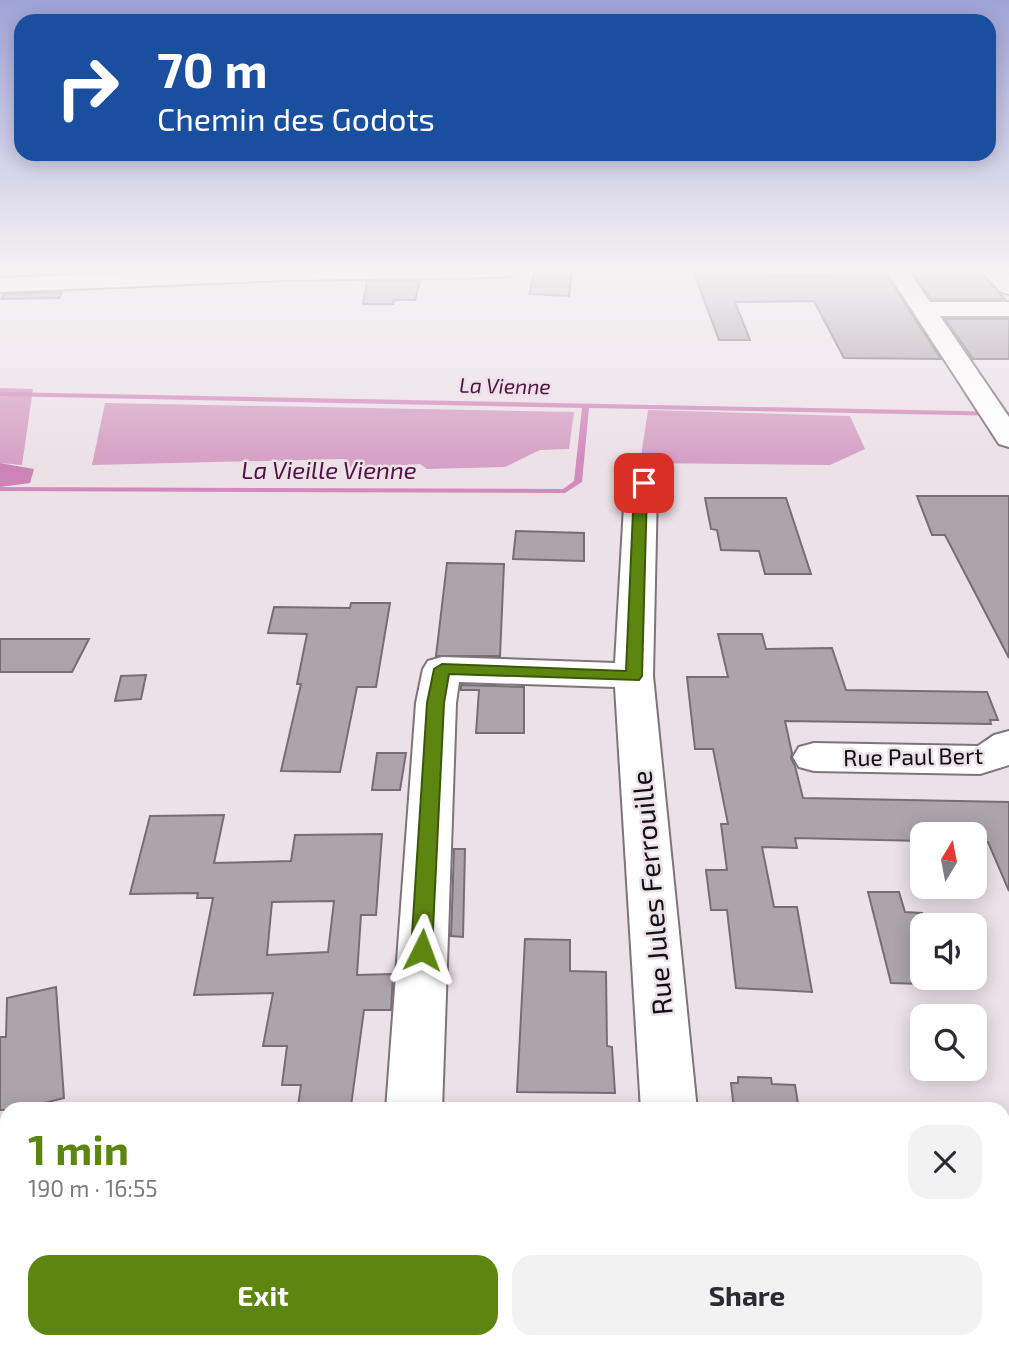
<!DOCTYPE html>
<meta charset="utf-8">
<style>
body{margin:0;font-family:"Exo 2",sans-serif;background:#f2f2f3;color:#2b2b33;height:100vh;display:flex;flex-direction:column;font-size:26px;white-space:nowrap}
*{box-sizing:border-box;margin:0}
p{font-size:23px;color:#7c7c81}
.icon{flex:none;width:38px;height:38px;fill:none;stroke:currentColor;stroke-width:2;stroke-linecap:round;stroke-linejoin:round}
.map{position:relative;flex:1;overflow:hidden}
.side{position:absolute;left:0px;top:1102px;width:1010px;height:247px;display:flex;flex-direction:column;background:#fff;border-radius:21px 21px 0 0;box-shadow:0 4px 18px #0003}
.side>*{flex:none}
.banner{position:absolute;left:14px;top:14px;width:982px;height:147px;border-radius:21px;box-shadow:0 4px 18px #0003;background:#1a4fa0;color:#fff;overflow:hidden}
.needle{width:46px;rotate:10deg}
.fabs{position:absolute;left:910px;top:822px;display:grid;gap:14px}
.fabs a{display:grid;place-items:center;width:77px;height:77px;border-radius:14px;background:#fff;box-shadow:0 4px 18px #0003;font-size:35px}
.pin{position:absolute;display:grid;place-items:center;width:60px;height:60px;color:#fff;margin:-30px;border-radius:14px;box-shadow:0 4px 10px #0006}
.me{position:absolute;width:77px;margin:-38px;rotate:3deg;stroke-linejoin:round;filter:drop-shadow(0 0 5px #0008)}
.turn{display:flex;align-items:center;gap:24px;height:147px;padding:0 28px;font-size:32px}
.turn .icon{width:91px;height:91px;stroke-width:2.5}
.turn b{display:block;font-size:49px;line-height:60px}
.round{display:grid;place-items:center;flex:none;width:74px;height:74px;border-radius:21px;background:#f2f2f3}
.head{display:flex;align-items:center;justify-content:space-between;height:119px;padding:0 28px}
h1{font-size:42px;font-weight:700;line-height:52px;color:#5c860f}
.button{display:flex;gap:14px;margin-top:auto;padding:14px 28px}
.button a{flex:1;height:80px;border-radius:21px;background:#5c860f;color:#fff;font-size:28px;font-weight:700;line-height:80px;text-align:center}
.button a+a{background:#f2f2f3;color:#2b2b33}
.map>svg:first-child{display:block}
.green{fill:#d6a1c5}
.forest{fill:#cc84b6}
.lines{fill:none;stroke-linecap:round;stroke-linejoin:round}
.stream{fill:#d38abd;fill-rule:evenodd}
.building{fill:#ada4aa;stroke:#776e74;stroke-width:2;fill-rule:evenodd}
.minor-casing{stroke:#7e747a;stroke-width:4}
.minor{fill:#fff;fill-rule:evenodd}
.route{fill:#5c860f;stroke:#3c570a;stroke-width:2}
.labels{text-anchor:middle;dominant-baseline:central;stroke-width:5;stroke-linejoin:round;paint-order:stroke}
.far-water-label{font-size:21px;font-style:italic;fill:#511142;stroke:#ebe1e7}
.street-label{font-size:23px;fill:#120f11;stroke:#ebe1e7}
.water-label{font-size:24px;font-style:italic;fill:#511142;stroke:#ebe1e7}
.near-street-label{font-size:28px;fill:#120f11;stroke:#ebe1e7}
</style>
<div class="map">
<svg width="1009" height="1349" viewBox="0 0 1009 1349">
<rect width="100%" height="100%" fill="#ebe1e7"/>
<g class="green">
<path d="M 0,388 L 33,389 L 22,465 L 0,463 Z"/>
<path d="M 105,403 L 574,412 L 569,449 L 540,450 L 505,467 L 427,469 L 420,464 L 352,469 L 343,459 L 92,465 Z"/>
<path d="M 648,410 L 850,416 L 865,449 L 830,465 L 640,463 Z"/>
</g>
<path class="forest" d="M 0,463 L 34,469 L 30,483 L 0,487 Z"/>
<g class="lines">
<path class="stream" d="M 0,392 L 1009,412 L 1009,416 L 589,408 L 582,482 L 565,493 L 0,491 L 0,487 L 563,489 L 574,481 L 582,408 L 0,396 Z"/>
</g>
<g class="building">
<path d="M 535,270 L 572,270 L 569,296 L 529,294 Z"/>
<path d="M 693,270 L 767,270 L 770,276 L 837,276 L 834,270 L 884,271 L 941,359 L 844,358 L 814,301 L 735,302 L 750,340 L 719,340 Z"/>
<path d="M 911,270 L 978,270 L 1005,299 L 931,299 Z"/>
<path d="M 367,281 L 420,281 L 415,300 L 394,300 L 393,304 L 363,304 Z"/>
<path d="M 62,292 L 59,298 L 1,299 L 4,294 Z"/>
<path d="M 945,319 L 1009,319 L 1009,359 L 973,359 Z"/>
<path d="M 917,496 L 1009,496 L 1009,658 L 945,535 L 932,535 Z"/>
<path d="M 705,498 L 786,498 L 811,574 L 765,574 L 759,551 L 721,550 L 717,530 L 711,529 Z"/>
<path d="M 516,531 L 584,533 L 584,561 L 513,559 Z"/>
<path d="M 447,563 L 504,564 L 500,656 L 436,656 Z"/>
<path d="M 351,603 L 390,603 L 376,687 L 357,687 L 340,772 L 281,771 L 301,684 L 297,684 L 307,634 L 268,633 L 274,607 L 350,608 Z"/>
<path d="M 718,634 L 762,634 L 766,649 L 832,648 L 846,690 L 987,692 L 998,720 L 990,720 L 991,724 L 785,721 L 792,753 L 791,758 L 795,766 L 803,798 L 1009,802 L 1009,891 L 988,842 L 975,842 L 975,835 L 922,835 L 922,841 L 795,838 L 797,848 L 762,847 L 774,907 L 797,907 L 812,992 L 736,988 L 727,910 L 711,910 L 706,870 L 727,870 L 721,824 L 728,824 L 713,749 L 695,749 L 687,677 L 728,677 Z"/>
<path d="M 0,639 L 89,639 L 72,672 L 0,672 Z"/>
<path d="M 146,675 L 141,699 L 115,701 L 121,676 Z"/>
<path d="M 461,685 L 524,687 L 524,733 L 476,733 L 479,690 L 461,690 Z"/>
<path d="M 377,753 L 406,753 L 400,790 L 372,790 Z"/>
<path d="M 224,815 L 214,863 L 291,861 L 295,835 L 382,834 L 376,915 L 361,915 L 357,975 L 393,974 L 391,1010 L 364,1010 L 351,1106 L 298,1106 L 301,1085 L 282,1085 L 287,1046 L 263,1046 L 273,993 L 194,995 L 213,898 L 197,898 L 198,893 L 130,894 L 150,816 ZM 334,901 L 328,952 L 267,955 L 272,902 Z"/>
<path d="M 454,849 L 465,849 L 463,937 L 451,936 Z"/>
<path d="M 868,892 L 899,892 L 905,912 L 922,913 L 922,984 L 891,983 Z"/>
<path d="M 525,939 L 570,940 L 570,971 L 606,972 L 607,1046 L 612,1047 L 615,1093 L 517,1092 Z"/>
<path d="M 56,987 L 64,1098 L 17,1110 L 0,1110 L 0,1037 L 6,1037 L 7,998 Z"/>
<path d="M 738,1077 L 771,1078 L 772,1084 L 795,1085 L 799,1110 L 734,1110 L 731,1083 L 738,1083 Z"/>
</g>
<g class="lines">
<g class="minor-casing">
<g id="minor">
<path d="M 194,270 L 515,270 L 511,275 L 503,277 L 284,280 L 0,292 L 0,278 Z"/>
<path d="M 886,270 L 908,270 L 930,302 L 1009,302 L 1009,316 L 940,316 L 1009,417 L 1009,447 L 999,444 Z"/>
<path d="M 981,270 L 1005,270 L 1009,274 L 1009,294 L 1001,292 Z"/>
<path d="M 644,474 L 655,476 L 660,483 L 657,489 L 653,676 L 697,1110 L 641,1110 L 615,687 L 459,682 L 456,703 L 442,1110 L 386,1110 L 416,703 L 423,669 L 428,661 L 442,657 L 615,663 L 625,489 L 633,476 Z"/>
<path d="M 1009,731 L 1009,765 L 980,774 L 814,771 L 799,767 L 793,757 L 799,747 L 814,743 L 978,746 L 994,735 Z"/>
<rect x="373" y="1342" width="64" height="7"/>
<rect x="656" y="1342" width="64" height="7"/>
</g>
</g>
<use href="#minor" class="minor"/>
</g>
<linearGradient id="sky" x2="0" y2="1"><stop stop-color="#9fa3d7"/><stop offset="0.59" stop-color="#f6f2f4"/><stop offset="1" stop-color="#f6f2f4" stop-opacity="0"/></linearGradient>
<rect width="1009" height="459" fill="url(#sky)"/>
<path class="route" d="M 644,479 L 651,483 L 647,489 L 642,676 L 639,680 L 449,674 L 444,703 L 432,950 L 429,956 L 422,958 L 414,956 L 411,950 L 427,703 L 434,669 L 442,664 L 626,671 L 634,489 L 640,480 Z"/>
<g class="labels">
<g class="far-water-label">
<text transform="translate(505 385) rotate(1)">La Vienne</text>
</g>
<g class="street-label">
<text transform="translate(913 756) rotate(-1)">Rue Paul Bert</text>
</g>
<g class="water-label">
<text x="329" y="469">La Vieille Vienne</text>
</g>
<g class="near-street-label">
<text transform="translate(651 893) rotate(-95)">Rue Jules Ferrouille</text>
</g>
</g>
</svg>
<div class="fabs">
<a><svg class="needle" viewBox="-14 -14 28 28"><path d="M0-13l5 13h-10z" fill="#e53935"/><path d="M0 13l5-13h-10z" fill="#7c7c81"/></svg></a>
<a><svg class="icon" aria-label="sound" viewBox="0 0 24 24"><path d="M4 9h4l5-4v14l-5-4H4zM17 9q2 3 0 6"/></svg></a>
<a><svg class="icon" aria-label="search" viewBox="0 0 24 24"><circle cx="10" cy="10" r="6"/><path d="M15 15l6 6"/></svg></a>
</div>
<div class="pin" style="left:644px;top:483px;background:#d93025"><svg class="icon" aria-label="arrive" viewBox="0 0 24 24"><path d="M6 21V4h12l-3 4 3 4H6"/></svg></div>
<svg class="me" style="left:422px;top:950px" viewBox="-20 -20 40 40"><path d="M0-17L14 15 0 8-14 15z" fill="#5c860f" stroke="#fff" stroke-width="4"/></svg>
<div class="banner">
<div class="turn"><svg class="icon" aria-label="right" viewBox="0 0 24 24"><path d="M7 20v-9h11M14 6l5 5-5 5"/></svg><div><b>70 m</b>Chemin des Godots</div></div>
</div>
<section class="side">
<div class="head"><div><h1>1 min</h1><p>190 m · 16:55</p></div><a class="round"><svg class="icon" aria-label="close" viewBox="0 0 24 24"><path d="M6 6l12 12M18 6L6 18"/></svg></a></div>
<div class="button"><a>Exit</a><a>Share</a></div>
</section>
</div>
